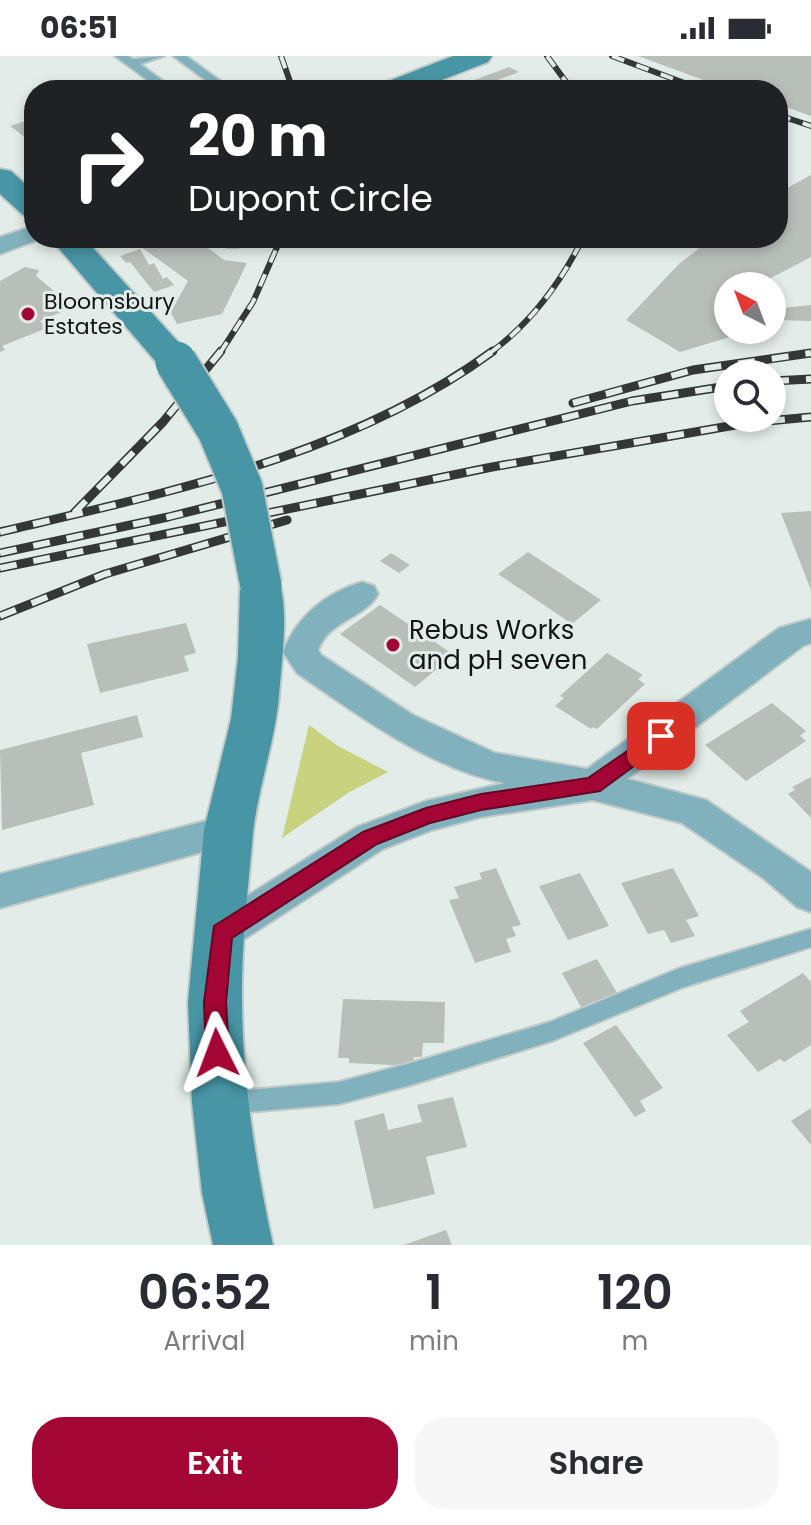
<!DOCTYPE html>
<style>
body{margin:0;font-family:Poppins,sans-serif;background:#f7f7f7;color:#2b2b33;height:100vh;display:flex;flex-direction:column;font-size:30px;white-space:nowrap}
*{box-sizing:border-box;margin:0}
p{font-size:26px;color:#7c7c81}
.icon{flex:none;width:44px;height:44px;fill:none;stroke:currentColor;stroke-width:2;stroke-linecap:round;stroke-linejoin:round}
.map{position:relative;height:1189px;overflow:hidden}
.sheet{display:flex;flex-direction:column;background:#fff;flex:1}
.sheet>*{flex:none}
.guide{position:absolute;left:24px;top:24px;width:764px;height:168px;border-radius:32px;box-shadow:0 4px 12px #0003;background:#202124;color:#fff;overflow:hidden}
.needle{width:52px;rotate:318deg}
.controls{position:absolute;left:714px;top:216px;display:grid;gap:16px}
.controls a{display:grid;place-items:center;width:72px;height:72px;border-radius:50%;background:#fff;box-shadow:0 4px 12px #0003;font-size:40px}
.pin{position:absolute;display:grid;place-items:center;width:68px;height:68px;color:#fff;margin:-34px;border-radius:16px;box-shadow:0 4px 12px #0006}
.me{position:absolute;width:88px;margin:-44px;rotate:357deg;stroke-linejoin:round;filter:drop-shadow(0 0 6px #0008)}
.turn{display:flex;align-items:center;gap:28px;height:168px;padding:0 32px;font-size:36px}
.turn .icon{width:104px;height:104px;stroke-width:2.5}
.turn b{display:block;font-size:56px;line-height:68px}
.eta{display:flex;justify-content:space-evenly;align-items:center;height:136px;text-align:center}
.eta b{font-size:48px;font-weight:600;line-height:56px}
.button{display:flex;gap:16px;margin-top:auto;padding:16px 32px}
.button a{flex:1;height:92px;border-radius:32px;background:#a30534;color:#fff;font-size:32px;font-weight:600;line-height:92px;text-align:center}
.button a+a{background:#f7f7f7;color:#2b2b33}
.status{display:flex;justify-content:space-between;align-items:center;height:56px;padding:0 40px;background:#fff;direction:ltr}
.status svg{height:22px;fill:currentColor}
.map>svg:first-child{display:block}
.green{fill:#c8d27f}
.building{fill:#b8bfb9}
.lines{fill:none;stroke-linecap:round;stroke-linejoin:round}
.lane-casing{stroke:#c1cac7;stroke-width:4}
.street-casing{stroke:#c1cac7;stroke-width:4}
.secondary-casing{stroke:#c1cac7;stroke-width:4}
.lane{fill:#81b1bc;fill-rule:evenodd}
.street{fill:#81b1bc;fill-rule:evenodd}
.secondary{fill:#4795a5;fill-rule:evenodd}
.rail-far1-casing{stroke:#333736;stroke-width:6}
.rail-casing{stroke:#333736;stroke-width:9}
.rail-far1{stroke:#e2ece9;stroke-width:4;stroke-dasharray:13;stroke-linecap:butt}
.rail{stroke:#e2ece9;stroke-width:6;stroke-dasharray:17;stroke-linecap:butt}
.secondary-bridge-casing{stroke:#c1cac7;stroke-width:45;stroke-linecap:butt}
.secondary-bridge{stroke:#4795a5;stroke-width:41}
.route{fill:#a30534;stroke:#6a0322;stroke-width:2}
.poi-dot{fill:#a30534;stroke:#e2ece9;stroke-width:3}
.labels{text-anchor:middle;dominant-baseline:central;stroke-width:6;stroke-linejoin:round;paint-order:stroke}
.far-poi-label{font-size:22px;fill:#131615;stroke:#e2ece9;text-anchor:start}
.poi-label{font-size:26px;fill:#131615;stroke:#e2ece9;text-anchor:start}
</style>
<div class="status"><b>06:51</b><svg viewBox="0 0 49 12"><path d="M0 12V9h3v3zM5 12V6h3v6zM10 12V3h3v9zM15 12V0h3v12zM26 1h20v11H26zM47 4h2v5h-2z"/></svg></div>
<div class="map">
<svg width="811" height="1189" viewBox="0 0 811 1189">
<rect width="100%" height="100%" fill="#e2ece9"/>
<path class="green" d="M 309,669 L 338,690 L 388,716 L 348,737 L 282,782 Z"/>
<g class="building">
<path d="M 638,0 L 811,0 L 811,60 L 778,48 L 778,34 L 731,34 Z"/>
<path d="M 509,11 L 519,16 L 479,31 L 469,26 Z"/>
<path d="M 34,62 L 34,88 L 10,70 Z"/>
<path d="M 811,119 L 811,201 L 771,222 L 765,230 L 728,230 L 728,274 L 750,275 L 680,296 L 626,264 L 679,208 L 712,182 L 778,182 L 778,137 Z"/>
<path d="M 106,182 L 216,182 L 212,189 L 207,191 L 224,204 L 247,207 L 222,258 L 177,268 L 168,252 L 173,252 L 188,225 L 133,185 L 116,192 Z"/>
<path d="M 140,193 L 149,209 L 154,207 L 163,223 L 167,221 L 174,229 L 154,236 L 130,206 L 126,207 L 120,200 Z"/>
<path d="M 25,211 L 39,214 L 36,220 L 73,251 L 40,265 L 47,272 L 2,290 L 5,294 L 0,296 L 0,225 Z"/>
<path d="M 772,242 L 782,245 L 779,250 L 784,252 L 811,249 L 811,265 L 772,264 Z"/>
<path d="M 811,455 L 811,534 L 781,457 Z"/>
<path d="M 528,496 L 601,544 L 572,568 L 498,518 Z"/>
<path d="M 391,497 L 410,509 L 399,517 L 380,505 Z"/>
<path d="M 380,549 L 454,599 L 415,631 L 340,578 Z"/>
<path d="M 186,567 L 196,597 L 184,600 L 189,615 L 100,637 L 87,588 Z"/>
<path d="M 607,597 L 643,619 L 638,623 L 645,628 L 597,673 L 593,671 L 591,673 L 555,650 L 564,642 L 560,640 Z"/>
<path d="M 772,647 L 806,675 L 800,680 L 806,685 L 746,725 L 705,689 Z"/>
<path d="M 137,659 L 143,681 L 81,697 L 94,749 L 2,774 L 0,694 Z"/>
<path d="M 811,721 L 811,762 L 788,738 L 795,734 L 792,731 Z"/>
<path d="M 496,812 L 521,869 L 512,871 L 516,880 L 506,883 L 511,896 L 475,907 L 449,844 L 459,842 L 454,831 L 482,823 L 479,817 Z"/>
<path d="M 673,812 L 699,860 L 686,864 L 695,880 L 671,887 L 664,874 L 648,878 L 621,827 Z"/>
<path d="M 580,817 L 609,870 L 568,884 L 539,830 Z"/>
<path d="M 597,903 L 617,937 L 581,951 L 562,917 Z"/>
<path d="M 803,917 L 811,926 L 811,989 L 784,1006 L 780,1003 L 758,1016 L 727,979 L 749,966 L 740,955 Z"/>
<path d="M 343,943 L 445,946 L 444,987 L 423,987 L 422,1001 L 414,1001 L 414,1010 L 349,1007 L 349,1002 L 338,1002 Z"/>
<path d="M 616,969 L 663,1032 L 640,1045 L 646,1055 L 635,1061 L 583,987 Z"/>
<path d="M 453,1041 L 467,1091 L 426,1101 L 435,1138 L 374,1153 L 354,1065 L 384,1057 L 388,1074 L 422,1066 L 417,1049 Z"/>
<path d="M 811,1052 L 811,1089 L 791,1065 Z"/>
<path d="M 446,1174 L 452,1189 L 404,1189 Z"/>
</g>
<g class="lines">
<g class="lane-casing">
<g id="lane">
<path d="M 115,0 L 128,0 L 133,3 L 164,0 L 140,8 L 175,34 L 161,34 Z"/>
<path d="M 173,0 L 186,0 L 233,34 L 219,34 Z"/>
<path d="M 218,182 L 233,182 L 240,188 L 238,191 L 228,191 Z"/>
<path d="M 811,873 L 811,891 L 684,931 L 552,985 L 411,1029 L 339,1048 L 224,1058 L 216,1055 L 212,1047 L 216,1039 L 224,1036 L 339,1026 L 411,1007 L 550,966 L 680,912 Z"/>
</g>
</g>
<g class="street-casing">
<g id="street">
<path d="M 34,170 L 34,182 L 43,182 L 0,198 L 0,181 Z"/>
<path d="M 362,526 L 374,530 L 378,538 C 364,563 329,564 318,594 L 321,599 L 413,659 L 495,697 L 587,713 L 779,572 L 811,563 L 811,587 L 803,590 L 627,723 L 706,744 L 811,816 L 811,856 L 797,851 L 763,822 L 682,767 L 593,744 L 481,761 L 432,774 L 383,793 L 235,889 L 221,894 L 207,889 L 201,877 L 207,865 L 357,771 L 426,745 L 505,727 C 432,714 358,659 297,617 L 283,596 C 297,560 326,537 362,526 Z"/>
<path d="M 229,759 L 242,763 L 248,774 L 242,785 L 0,852 L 0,818 Z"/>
</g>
</g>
<g class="secondary-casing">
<g id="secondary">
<path d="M 453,0 L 492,0 L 488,6 L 416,34 L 377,34 L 381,28 Z"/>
<path d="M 0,113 L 11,115 L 34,136 L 34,161 L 23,159 L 0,138 Z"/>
<path d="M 50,182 L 84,182 L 189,298 L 194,306 L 189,314 L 176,317 L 163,314 Z"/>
<path d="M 261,515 L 276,520 C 291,545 281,609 279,640 C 275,686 258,731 253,777 C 248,833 241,892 242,948 C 243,1029 256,1110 273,1189 L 213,1189 L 202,1137 L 192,1047 L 188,946 L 204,774 L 231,663 L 238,601 L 240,530 L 246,520 Z"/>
</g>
</g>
<use href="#lane" class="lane"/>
<use href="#street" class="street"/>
<use href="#secondary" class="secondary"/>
<g class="rail-far1-casing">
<g id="rail-far1">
<path d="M 281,0 L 293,34"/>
<path d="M 547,0 L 572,34"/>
<path d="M 612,0 L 703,34"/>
<path d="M 778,59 L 811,70"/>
<path d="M 220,297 L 253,246 L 281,182"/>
<path d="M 490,297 C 531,267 560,228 583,182"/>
</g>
</g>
<g class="rail-casing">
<g id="rail">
<path d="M 772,325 L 811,323"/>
<path d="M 573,347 L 693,314 L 811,297"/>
<path d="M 74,457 L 163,366 L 221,295"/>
<path d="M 0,476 C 168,436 350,400 493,295"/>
<path d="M 0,497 L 168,461 L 632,345 L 728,330"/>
<path d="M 0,512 L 492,411 L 747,367 L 811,361"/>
<path d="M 0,560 L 105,518 L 287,464"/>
</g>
</g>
<use href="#rail-far1" class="rail-far1"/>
<use href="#rail" class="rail"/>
<g class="secondary-bridge-casing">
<path id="secondary-bridge" d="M 176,306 L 218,374 L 242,432 L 261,530"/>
</g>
<use href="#secondary-bridge" class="secondary-bridge"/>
</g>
<path class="route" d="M 661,672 L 668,675 L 671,680 L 668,685 L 600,735 L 481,754 L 430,767 L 377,788 L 232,882 L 226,946 L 229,997 L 225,1004 L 217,1007 L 209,1004 L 206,997 L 204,946 L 214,870 L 363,776 L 426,752 L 481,738 L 588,722 Z"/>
<g class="poi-dot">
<circle cx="28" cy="258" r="8"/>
<circle cx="393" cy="589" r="8"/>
</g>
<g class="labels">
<g class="far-poi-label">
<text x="44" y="245">Bloomsbury<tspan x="44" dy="25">Estates</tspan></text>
</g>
<g class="poi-label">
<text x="409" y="574">Rebus Works<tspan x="409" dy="30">and pH seven</tspan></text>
</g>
</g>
</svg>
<div class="controls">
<a><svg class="needle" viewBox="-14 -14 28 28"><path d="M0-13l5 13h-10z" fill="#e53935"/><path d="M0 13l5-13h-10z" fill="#7c7c81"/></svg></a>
<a><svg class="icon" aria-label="search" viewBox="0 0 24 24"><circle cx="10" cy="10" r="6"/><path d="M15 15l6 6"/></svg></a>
</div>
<div class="pin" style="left:661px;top:680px;background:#d93025"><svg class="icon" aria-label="arrive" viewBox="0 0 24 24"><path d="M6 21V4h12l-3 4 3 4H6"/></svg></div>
<svg class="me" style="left:217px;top:997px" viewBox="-20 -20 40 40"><path d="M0-17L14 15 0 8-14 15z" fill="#a30534" stroke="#fff" stroke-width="4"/></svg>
<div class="guide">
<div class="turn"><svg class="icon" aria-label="right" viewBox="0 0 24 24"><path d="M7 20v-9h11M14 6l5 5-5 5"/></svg><div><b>20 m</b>Dupont Circle</div></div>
</div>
</div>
<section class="sheet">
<div class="eta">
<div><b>06:52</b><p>Arrival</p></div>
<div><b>1</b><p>min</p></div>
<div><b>120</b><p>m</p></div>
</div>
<div class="button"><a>Exit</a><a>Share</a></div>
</section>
